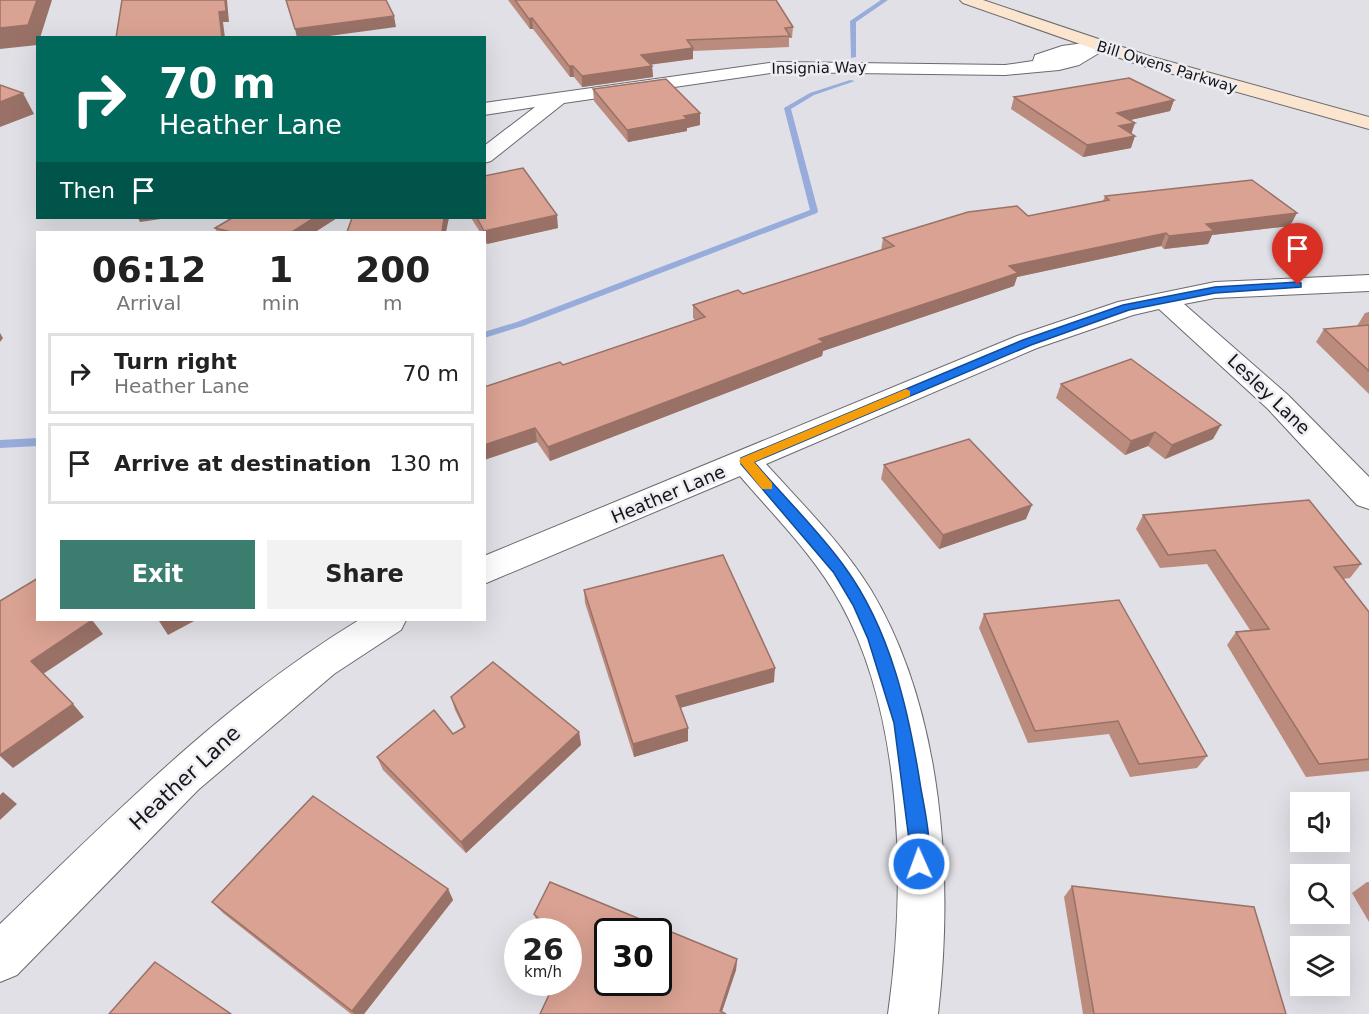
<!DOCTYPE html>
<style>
body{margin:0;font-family:"DejaVu Sans",sans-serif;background:#f2f2f2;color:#222;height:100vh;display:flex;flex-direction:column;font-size:22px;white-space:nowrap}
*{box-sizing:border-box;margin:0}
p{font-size:20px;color:#767676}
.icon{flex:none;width:33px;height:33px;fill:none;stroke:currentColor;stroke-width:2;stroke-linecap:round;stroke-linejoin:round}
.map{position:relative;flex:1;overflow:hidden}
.sheet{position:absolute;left:36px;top:231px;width:450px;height:390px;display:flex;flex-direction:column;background:#fff;border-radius:0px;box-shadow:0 6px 24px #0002}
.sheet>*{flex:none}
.guide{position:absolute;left:36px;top:36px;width:450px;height:183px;border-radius:0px;box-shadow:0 6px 24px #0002;background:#00695c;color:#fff;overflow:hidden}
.buttons{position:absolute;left:1290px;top:792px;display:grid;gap:12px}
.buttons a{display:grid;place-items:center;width:60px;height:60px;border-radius:0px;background:#fff;box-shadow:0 6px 24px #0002;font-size:30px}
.speed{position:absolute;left:504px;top:918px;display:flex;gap:12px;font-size:30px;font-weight:700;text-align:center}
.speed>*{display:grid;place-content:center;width:78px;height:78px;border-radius:50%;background:#fff;box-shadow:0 6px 24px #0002;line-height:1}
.speed small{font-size:15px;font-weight:400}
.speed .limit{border:3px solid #111;border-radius:9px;background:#fff;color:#111}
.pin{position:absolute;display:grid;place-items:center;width:51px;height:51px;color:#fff;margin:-62px -26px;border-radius:50% 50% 50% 0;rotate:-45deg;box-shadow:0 0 6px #0007}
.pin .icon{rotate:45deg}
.me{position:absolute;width:66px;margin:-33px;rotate:358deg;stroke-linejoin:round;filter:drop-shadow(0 0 4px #0008)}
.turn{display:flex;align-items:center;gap:21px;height:126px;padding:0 24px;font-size:27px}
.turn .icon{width:78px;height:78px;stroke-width:2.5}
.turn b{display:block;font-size:42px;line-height:51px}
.then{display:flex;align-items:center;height:57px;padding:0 24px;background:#0003;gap:12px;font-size:22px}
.eta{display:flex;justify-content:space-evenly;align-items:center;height:102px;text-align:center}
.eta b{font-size:36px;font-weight:600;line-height:42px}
.cta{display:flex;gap:12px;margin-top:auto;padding:12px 24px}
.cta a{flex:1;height:69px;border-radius:0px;background:#3b7e6f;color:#fff;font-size:24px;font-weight:600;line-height:69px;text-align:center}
.cta a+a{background:#f2f2f2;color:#222}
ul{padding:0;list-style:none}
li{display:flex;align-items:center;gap:18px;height:81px;margin:0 12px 9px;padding:0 12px;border:3px solid #e0e0e0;border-radius:0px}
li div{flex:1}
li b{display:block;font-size:22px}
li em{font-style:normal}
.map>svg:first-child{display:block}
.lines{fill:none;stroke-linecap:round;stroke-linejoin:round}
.stream{fill:#97acda;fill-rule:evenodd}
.street-casing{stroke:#6a6a6f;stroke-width:2}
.secondary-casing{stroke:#6a6a6f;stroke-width:2}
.street{fill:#fff;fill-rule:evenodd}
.secondary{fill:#fce5ce;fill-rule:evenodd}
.wall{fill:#bb8b7e}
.shaded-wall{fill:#997167}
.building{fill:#daa293;stroke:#997167;stroke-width:1.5;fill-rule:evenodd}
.route{fill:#1a73e8;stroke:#114b97;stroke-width:1.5}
.slow{fill:#f59e0b}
.labels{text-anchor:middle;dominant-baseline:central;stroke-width:5;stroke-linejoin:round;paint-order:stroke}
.far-street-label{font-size:15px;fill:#151517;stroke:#ededf3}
.street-label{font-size:18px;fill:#151517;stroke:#ededf3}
.near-street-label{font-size:21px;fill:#151517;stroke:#ededf3}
</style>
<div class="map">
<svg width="1369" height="1014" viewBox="0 0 1369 1014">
<rect width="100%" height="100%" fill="#e0e0e6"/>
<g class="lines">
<g class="stream">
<path d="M 881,0 L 888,0 L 856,22 L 856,57 L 851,58 L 850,21 Z"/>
<path d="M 850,80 L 855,81 L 814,95 L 791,109 L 818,211 L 817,213 L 523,326 L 484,338 L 484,332 L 517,322 L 810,210 L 784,108 L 810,93 Z"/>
<path d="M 38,438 L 38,446 L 0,448 L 0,440 Z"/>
</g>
<g class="street-casing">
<g id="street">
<path d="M 1098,41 L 1107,46 L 1104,50 L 1079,65 L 1059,70 L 1005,75 L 777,72 L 564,103 L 491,161 L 484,163 L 484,146 L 535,107 L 484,115 L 484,103 L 777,62 L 1005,65 L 1033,61 L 1035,55 L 1062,46 Z"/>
<path d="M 1369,275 L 1369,291 L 1215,298 L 1184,304 L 1288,395 L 1369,477 L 1369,509 L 1357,505 L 1268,409 L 1159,309 L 1133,315 L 1037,348 L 766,464 C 803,505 842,543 871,590 C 943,710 954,877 938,1014 L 888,1014 C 906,889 904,718 841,604 C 815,556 775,517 740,476 L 484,584 L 484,556 L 1017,336 L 1118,302 L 1215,282 Z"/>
<path d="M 359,620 L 406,620 L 401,630 L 334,674 L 198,790 L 17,975 L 0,982 L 0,924 C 113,815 224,702 359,620 Z"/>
</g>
</g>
<g class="secondary-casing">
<path id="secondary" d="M 960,0 L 983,0 L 1149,56 L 1369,117 L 1369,129 L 1137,64 L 963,3 Z"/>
</g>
<use href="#street" class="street"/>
<use href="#secondary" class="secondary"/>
</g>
<g class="wall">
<path d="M 508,0 L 776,0 L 793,27 L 792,38 L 789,38 L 789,47 L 693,51 L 693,59 L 651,64 L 652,66 L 653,77 L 582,87 L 574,77 L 570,77 L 533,29 L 530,29 Z"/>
<path d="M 593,89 L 700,125 L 687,128 L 687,131 L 628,142 L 594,101 Z"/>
<path d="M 1014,97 L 1174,100 L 1170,111 L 1130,120 L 1135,123 L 1131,133 L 1131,148 L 1083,157 L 1011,109 Z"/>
<path d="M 1105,196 L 1290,226 L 1212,235 L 1208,244 L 1164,249 L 1161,246 L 1017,277 L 1014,286 L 823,351 L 822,356 L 550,461 L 537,442 L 484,460 L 563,365 L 695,320 L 693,318 L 693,305 L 743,294 L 881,251 L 883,238 L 1028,216 L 1103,201 Z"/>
<path d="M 232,218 L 337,218 L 315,232 L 217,232 L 215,228 Z"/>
<path d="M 471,218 L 484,218 L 558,228 L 487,244 L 484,240 L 484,232 L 480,232 Z"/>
<path d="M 1369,312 L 1369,394 L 1316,342 L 1324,329 L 1357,326 L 1365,313 Z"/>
<path d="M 1061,384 L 1213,439 L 1165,459 L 1148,446 L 1125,455 L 1056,398 Z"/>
<path d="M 884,465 L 1026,519 L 939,549 L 881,479 Z"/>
<path d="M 1143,515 L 1361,564 L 1350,578 L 1343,579 L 1369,612 L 1369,771 L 1306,777 L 1227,645 L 1236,632 L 1250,630 L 1207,564 L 1160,568 L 1136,529 Z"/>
<path d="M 584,590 L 774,682 L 680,708 L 688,728 L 688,741 L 634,757 L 585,603 Z"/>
<path d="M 984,614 L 1207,756 L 1197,768 L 1130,777 L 1109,734 L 1028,743 L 979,628 Z"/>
<path d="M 451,697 L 579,732 L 581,745 L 466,853 L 383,770 L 377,757 L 453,734 L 464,728 L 455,710 Z"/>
<path d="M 1367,882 L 1369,882 L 1369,922 L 1352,893 Z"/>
<path d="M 1072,886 L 1286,1014 L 1083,1014 L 1064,897 Z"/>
<path d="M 448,889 L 453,900 L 364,1014 L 351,1014 L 223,913 L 212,902 Z"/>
<path d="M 534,914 L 737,959 L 736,970 L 722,1012 L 552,982 L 568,982 L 568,932 L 544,932 L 538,925 Z"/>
</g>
<g class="shaded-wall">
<path d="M 37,0 L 52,0 L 40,38 L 38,38 L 37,45 L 0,49 L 0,28 Z"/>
<path d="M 225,0 L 227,0 L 229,22 L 223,22 L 225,38 L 222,38 L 219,12 Z"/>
<path d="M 394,16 L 396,27 L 314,38 L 297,38 L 295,29 Z"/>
<path d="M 532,18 L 533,29 L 530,29 L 529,19 Z"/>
<path d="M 693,48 L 693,59 L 641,66 L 641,55 Z"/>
<path d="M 569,66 L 573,66 L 574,77 L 570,77 Z"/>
<path d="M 652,66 L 653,77 L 582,87 L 582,76 Z"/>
<path d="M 23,93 L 34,114 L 0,127 L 0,102 Z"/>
<path d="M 1174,100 L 1170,111 L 1113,124 L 1117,113 Z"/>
<path d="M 700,113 L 700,125 L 687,128 L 687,131 L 628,142 L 627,130 L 684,116 Z"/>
<path d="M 1135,123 L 1131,135 L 1119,126 Z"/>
<path d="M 1135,136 L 1131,148 L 1083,157 L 1087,145 Z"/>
<path d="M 1297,213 L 1290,226 L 1212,235 L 1208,244 L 1164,249 L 1169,236 L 1206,224 Z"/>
<path d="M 557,215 L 558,228 L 487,244 L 484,231 Z"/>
<path d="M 138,218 L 168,218 L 140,222 Z"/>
<path d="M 314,218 L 337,218 L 315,232 L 292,232 Z"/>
<path d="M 444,218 L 449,218 L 446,232 L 442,232 Z"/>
<path d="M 1166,233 L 1161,246 L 1017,277 L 1014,286 L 823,351 L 822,356 L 550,461 L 548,447 L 819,339 L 1009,266 Z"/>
<path d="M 0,333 L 3,338 L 0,342 Z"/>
<path d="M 1221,425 L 1213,439 L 1165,459 L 1172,445 Z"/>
<path d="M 535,428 L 537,442 L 484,460 L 484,445 Z"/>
<path d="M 1155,432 L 1148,446 L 1125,455 L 1131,441 Z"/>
<path d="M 1032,505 L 1026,519 L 939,549 L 943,535 Z"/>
<path d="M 92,620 L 103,634 L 43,674 L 31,661 Z"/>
<path d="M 162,620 L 196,620 L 168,635 L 159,621 Z"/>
<path d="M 775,668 L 774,682 L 676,709 L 676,696 Z"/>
<path d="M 73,704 L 84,717 L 13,768 L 0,756 L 0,755 Z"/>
<path d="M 688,728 L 688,741 L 634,757 L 633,744 Z"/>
<path d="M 579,732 L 581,745 L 466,853 L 461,842 Z"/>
<path d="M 3,792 L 17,804 L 0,820 L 0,795 Z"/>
<path d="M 448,889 L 453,900 L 364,1014 L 354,1014 L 352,1011 Z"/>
<path d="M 737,959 L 736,970 L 721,1014 L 720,1011 Z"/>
</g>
<g class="building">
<path d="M 0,0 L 37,0 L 28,25 L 0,28 Z"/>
<path d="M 122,0 L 225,0 L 226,11 L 219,12 L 222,38 L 116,38 Z"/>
<path d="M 286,0 L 386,0 L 394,16 L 295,29 Z"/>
<path d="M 515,0 L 776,0 L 793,27 L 785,28 L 790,36 L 687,40 L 693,48 L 641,55 L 652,66 L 582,76 L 573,66 L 569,66 L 532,18 L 529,19 Z"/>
<path d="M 1129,78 L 1174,100 L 1117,113 L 1135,123 L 1119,126 L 1135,136 L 1087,145 L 1014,97 Z"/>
<path d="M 666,79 L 700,113 L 684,116 L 687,119 L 627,130 L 593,89 Z"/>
<path d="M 0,85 L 23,93 L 0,102 Z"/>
<path d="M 523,168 L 557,215 L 484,231 L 477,218 L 484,218 L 484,176 Z"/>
<path d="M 1252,180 L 1297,213 L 1206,224 L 1214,231 L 1169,236 L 1166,233 L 1009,266 L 1018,273 L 819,339 L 824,342 L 548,447 L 535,428 L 484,445 L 484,387 L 560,362 L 563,365 L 705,317 L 693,305 L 738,290 L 743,294 L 894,246 L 883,238 L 968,212 L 1017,206 L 1028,216 L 1109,200 L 1105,196 Z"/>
<path d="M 232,218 L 314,218 L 292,232 L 231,232 L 215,228 Z"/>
<path d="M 352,218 L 444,218 L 442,232 L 347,232 Z"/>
<path d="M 1369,325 L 1369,371 L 1324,329 Z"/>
<path d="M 1131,359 L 1221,425 L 1172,445 L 1155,432 L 1131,441 L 1061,384 Z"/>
<path d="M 969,439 L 1032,505 L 943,535 L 884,465 Z"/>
<path d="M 1309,500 L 1361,564 L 1334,567 L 1369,612 L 1369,759 L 1319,764 L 1236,632 L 1269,629 L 1215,550 L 1168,555 L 1143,515 Z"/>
<path d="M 723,555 L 775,668 L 676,696 L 688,728 L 633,744 L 584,590 Z"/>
<path d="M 38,578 L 38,620 L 92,620 L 31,661 L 73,704 L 0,755 L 0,601 Z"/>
<path d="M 1119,600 L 1207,756 L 1139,764 L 1118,721 L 1035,731 L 984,614 Z"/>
<path d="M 493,662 L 579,732 L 461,842 L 377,757 L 434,710 L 453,734 L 465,727 L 451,697 Z"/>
<path d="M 313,796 L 448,889 L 352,1011 L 212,902 Z"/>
<path d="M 550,882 L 737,959 L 720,1011 L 726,1014 L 540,1014 L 555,982 L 568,982 L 568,932 L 552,932 L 534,914 ZM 608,932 L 658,932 L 658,982 L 608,982 Z"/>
<path d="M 1072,886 L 1254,907 L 1286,1014 L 1094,1014 Z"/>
<path d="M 155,962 L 231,1014 L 109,1014 Z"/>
</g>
<path class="route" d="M 1298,282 L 1301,283 L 1301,287 L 1215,293 L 1129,310 L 1031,345 L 754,462 C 784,497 818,530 844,566 C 891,630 909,712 921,789 C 925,811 934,851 926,871 L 919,873 L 913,871 L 894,723 L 868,639 L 853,605 L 834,573 L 741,464 L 741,458 L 1023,340 L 1123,305 L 1215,287 Z"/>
<path class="slow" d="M 906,389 L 910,391 L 910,396 L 754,462 L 772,483 L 772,489 L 762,489 L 739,461 L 741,458 Z"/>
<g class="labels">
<g class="far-street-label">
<text transform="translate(1167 67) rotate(17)">Bill Owens Parkway</text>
<text transform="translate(819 68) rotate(-1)">Insignia Way</text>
</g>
<g class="street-label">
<text transform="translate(1269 394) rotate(44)">Lesley Lane</text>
<text transform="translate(668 494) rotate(-23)">Heather Lane</text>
</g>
<g class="near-street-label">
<text transform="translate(185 778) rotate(-43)">Heather Lane</text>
</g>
</g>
</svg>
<div class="buttons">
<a><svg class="icon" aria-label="sound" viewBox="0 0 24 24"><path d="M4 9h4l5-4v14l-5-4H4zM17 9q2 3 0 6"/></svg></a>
<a><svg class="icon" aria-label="search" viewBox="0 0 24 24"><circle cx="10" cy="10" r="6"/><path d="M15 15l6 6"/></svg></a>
<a><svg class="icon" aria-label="layers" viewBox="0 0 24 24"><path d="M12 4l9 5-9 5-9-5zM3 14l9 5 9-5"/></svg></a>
</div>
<div class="speed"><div>26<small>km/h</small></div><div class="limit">30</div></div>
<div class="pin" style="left:1298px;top:285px;background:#d93025"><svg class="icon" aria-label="arrive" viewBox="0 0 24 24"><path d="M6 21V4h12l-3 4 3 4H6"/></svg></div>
<svg class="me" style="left:919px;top:864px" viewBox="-20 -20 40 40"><circle r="17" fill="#1a73e8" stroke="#fff" stroke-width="3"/><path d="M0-11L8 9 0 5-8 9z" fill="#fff"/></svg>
<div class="guide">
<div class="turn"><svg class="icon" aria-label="right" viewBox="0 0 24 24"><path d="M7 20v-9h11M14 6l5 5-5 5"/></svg><div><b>70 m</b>Heather Lane</div></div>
<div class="then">Then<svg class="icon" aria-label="arrive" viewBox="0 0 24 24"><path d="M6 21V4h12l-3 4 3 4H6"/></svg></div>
</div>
<section class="sheet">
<div class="eta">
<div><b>06:12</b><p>Arrival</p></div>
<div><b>1</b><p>min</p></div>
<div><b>200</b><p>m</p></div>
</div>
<ul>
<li><svg class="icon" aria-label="right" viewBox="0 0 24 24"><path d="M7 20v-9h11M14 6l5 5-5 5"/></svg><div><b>Turn right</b><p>Heather Lane</p></div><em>70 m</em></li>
<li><svg class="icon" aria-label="arrive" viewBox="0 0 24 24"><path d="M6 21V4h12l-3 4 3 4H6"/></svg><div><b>Arrive at destination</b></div><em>130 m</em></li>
</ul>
<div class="cta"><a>Exit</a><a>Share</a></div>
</section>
</div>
